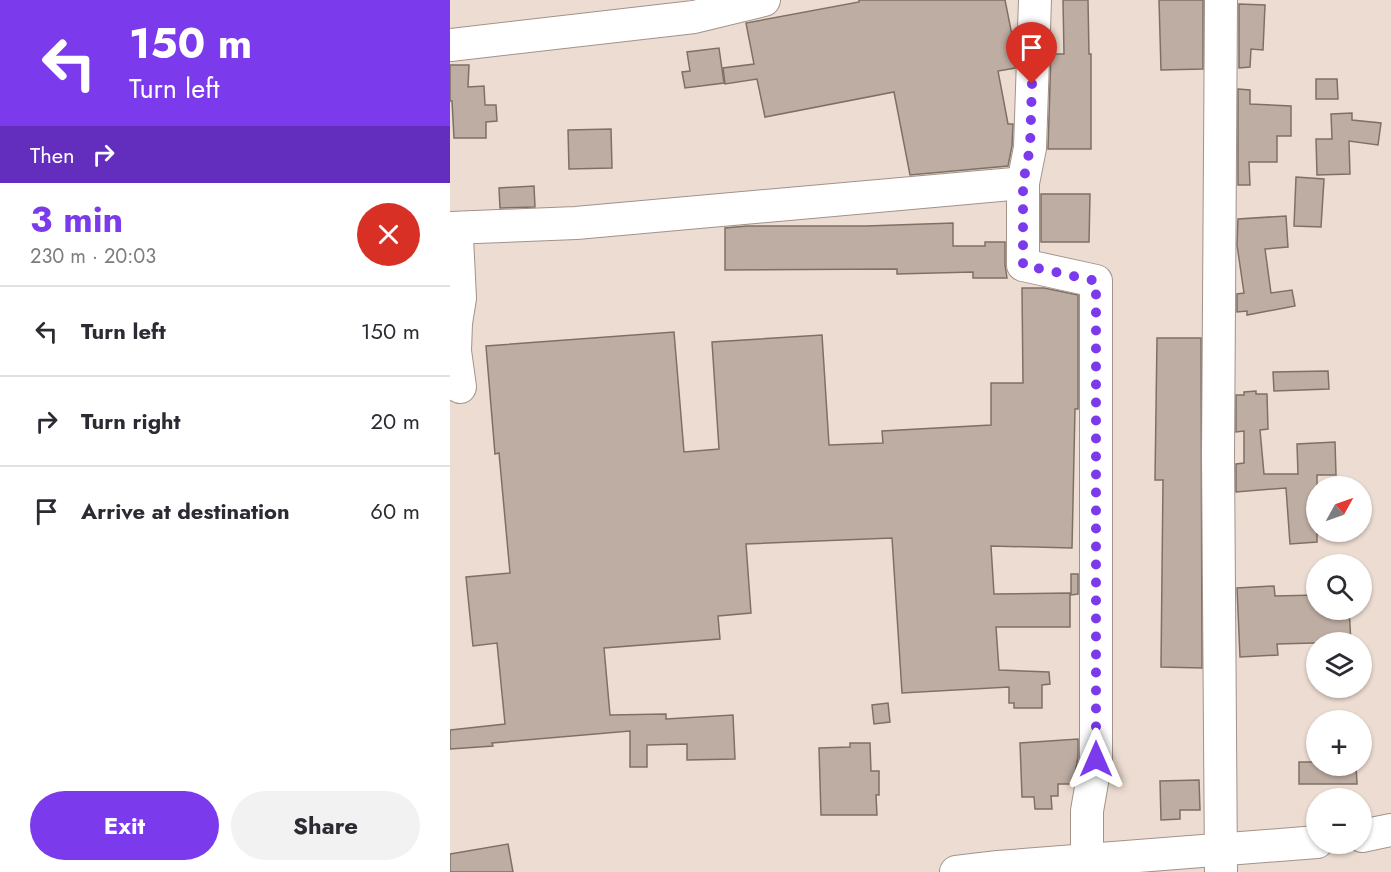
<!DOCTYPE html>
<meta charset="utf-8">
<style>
body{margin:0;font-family:Jost,sans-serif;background:#f2f2f3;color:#2b2b33;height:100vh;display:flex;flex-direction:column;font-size:22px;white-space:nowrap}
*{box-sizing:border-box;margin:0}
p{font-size:20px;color:#7c7c81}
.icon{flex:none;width:33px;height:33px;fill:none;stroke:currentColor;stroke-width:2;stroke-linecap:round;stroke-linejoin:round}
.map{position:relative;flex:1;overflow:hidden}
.panel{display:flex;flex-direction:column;background:#fff;width:450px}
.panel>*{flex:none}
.top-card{background:#7c3aed;color:#fff;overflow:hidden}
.needle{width:39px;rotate:50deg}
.fabs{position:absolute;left:856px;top:476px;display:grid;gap:12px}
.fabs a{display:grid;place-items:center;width:66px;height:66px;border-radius:50%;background:#fff;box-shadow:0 2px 4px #0004;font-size:30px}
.pin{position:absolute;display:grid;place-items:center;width:51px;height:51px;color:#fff;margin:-62px -26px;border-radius:50% 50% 50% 0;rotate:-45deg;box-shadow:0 0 6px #0007}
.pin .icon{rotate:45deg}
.me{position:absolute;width:66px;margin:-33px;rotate:0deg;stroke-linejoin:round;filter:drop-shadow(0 0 4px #0008)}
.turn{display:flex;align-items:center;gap:21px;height:126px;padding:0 30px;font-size:27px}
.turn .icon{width:78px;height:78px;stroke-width:2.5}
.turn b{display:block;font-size:42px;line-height:51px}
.then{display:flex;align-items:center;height:57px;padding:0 30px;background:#0003;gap:12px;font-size:22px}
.round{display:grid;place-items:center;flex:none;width:63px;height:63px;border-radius:32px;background:#f2f2f3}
.headline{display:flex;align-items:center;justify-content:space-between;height:102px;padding:0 30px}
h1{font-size:36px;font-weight:700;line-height:45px;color:#7c3aed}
.cta{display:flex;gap:12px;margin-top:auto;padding:12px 30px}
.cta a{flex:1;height:69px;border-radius:36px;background:#7c3aed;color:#fff;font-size:24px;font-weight:700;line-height:69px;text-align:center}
.cta a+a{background:#f2f2f3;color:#2b2b33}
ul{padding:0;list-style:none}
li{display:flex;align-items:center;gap:18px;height:90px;padding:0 30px;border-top:2px solid #e1e1e2}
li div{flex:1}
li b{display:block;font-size:22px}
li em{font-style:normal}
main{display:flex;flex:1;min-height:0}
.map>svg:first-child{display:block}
.building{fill:#beada3;stroke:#7f7066;stroke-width:1.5}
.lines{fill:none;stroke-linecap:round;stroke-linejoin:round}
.minor-casing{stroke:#a29288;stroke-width:34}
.minor{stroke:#fff;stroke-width:32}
.route{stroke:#7c3aed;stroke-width:10;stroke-dasharray:0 18}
</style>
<main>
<section class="panel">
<div class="top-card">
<div class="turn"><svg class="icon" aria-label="left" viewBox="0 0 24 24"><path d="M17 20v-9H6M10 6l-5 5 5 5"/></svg><div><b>150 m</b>Turn left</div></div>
<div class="then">Then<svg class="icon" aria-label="right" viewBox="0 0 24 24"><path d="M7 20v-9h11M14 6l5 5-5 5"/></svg></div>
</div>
<div class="headline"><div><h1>3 min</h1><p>230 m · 20:03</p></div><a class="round" style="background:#d93025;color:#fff"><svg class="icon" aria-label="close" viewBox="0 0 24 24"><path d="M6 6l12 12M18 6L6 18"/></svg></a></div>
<ul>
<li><svg class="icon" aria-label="left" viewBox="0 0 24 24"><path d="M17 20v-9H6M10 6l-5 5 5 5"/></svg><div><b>Turn left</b></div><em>150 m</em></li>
<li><svg class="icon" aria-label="right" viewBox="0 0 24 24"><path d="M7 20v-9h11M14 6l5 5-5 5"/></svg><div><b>Turn right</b></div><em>20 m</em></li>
<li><svg class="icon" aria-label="arrive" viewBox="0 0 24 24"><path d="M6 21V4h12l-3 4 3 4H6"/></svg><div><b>Arrive at destination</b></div><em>60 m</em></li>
</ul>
<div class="cta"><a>Exit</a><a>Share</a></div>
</section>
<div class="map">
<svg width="941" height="872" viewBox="0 0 941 872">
<rect width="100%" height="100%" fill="#eddcd1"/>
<g class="building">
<path d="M 409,0 L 555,0 L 565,50 L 565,68 L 548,71 L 558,124 L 563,124 L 562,146 L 558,166 L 460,175 L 444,92 L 315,117 L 307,79 L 275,84 L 273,68 L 304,64 L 296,23 L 409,2 Z"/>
<path d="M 613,0 L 638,0 L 639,54 L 641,54 L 641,149 L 598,149 L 601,54 L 614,54 Z"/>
<path d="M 709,0 L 753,0 L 753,69 L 711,70 Z"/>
<path d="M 789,4 L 815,5 L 813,50 L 801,49 L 800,67 L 789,68 Z"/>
<path d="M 269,48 L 274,83 L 235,88 L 232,72 L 240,71 L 237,52 Z"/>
<path d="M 0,65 L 19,65 L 18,87 L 34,86 L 35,105 L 46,105 L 47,121 L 36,122 L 36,138 L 4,138 L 2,101 L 0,101 Z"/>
<path d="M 866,79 L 887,79 L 888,99 L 866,99 Z"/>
<path d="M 788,89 L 800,90 L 800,104 L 841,106 L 841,136 L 827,136 L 827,162 L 799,162 L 800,185 L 788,185 Z"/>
<path d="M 902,113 L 902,120 L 931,123 L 928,145 L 899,141 L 900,174 L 867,175 L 866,139 L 882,139 L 881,114 Z"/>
<path d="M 161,129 L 162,168 L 119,169 L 118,130 Z"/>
<path d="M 846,177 L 874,179 L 871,227 L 844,226 Z"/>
<path d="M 84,186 L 85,207 L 50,208 L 49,188 Z"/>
<path d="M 591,194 L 640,194 L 639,242 L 591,242 Z"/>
<path d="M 836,216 L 838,247 L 815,249 L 821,293 L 842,290 L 845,306 L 797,315 L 797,311 L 787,312 L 787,294 L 794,293 L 787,245 L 788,219 Z"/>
<path d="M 503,223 L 503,246 L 535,246 L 535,242 L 555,242 L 555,265 L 557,278 L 523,278 L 523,272 L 447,274 L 447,269 L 275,270 L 275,228 L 297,226 L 416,226 Z"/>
<path d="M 572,288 L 594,288 L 628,295 L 628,409 L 625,409 L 622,548 L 541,546 L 544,594 L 620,593 L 620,627 L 546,627 L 549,670 L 599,672 L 600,684 L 592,685 L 592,708 L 564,708 L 564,703 L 559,703 L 559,687 L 452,693 L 442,538 L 296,544 L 301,613 L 268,616 L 270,639 L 154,648 L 160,715 L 216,714 L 216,719 L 283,715 L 285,759 L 237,760 L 237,744 L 197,745 L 197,767 L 180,767 L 180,731 L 42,743 L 43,746 L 0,749 L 0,730 L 55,724 L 47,643 L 23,646 L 16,577 L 60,573 L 49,453 L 45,454 L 36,346 L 224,332 L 234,452 L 269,449 L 262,342 L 372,335 L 379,445 L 433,443 L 432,431 L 541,425 L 541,383 L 573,383 Z"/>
<path d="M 707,338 L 751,338 L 752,668 L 711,667 L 713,480 L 705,480 Z"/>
<path d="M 878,371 L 879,389 L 824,391 L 823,372 Z"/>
<path d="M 806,391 L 806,394 L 817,394 L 818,429 L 810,430 L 814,474 L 848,474 L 847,444 L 885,442 L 886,475 L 867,475 L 867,542 L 840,544 L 836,488 L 786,492 L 786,464 L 794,463 L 794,431 L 786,432 L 786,395 L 794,395 L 794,392 Z"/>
<path d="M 621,574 L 628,574 L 628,594 L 621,595 Z"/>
<path d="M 824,586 L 825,596 L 867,595 L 867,609 L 899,609 L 901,642 L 827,644 L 828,655 L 790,657 L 787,588 Z"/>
<path d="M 438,703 L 440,722 L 424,724 L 422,705 Z"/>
<path d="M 628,739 L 628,757 L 623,784 L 608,784 L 608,796 L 601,796 L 602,809 L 585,809 L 584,797 L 572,797 L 570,743 Z"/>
<path d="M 400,743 L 420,743 L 421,771 L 429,771 L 429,795 L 426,795 L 427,815 L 371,815 L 369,748 L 400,747 Z"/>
<path d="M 849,762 L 867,762 L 867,765 L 906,765 L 907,784 L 849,784 Z"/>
<path d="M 749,780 L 750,810 L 730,810 L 730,819 L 711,820 L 710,781 Z"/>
<path d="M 58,844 L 63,872 L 0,872 L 0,854 Z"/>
</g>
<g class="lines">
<g class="minor-casing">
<g id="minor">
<path d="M 585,0 L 580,148 L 573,183 L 573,265 L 646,281 L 646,759 L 637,811 L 637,861"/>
<path d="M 0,45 L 244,17 L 314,0"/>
<path d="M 0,228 L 126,223 L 573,183"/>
<path d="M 0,230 L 7,238 L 10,298 L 6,323 L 5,351 L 10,387"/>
<path d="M 912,836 L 941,830"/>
<path d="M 506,872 L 548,867 L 867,842"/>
<path d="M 771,872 L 768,455 L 771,0"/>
</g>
</g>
<use href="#minor" class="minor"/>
</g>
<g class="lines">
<path class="route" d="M 582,84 L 580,148 L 573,183 L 573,265 L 646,281 L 646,759"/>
</g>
</svg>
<div class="fabs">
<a><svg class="needle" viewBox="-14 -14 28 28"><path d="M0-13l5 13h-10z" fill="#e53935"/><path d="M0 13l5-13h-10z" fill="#7c7c81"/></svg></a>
<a><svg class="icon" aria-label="search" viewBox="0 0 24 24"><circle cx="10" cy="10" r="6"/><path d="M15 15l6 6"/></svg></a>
<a><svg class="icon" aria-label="layers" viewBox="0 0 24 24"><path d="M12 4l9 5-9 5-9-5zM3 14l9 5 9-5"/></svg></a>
<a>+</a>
<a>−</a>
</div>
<div class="pin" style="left:582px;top:84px;background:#d93025"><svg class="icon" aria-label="arrive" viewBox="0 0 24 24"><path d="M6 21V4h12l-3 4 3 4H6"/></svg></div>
<svg class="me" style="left:646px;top:759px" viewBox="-20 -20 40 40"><path d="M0-17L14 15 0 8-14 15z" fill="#7c3aed" stroke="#fff" stroke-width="4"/></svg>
</div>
</main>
